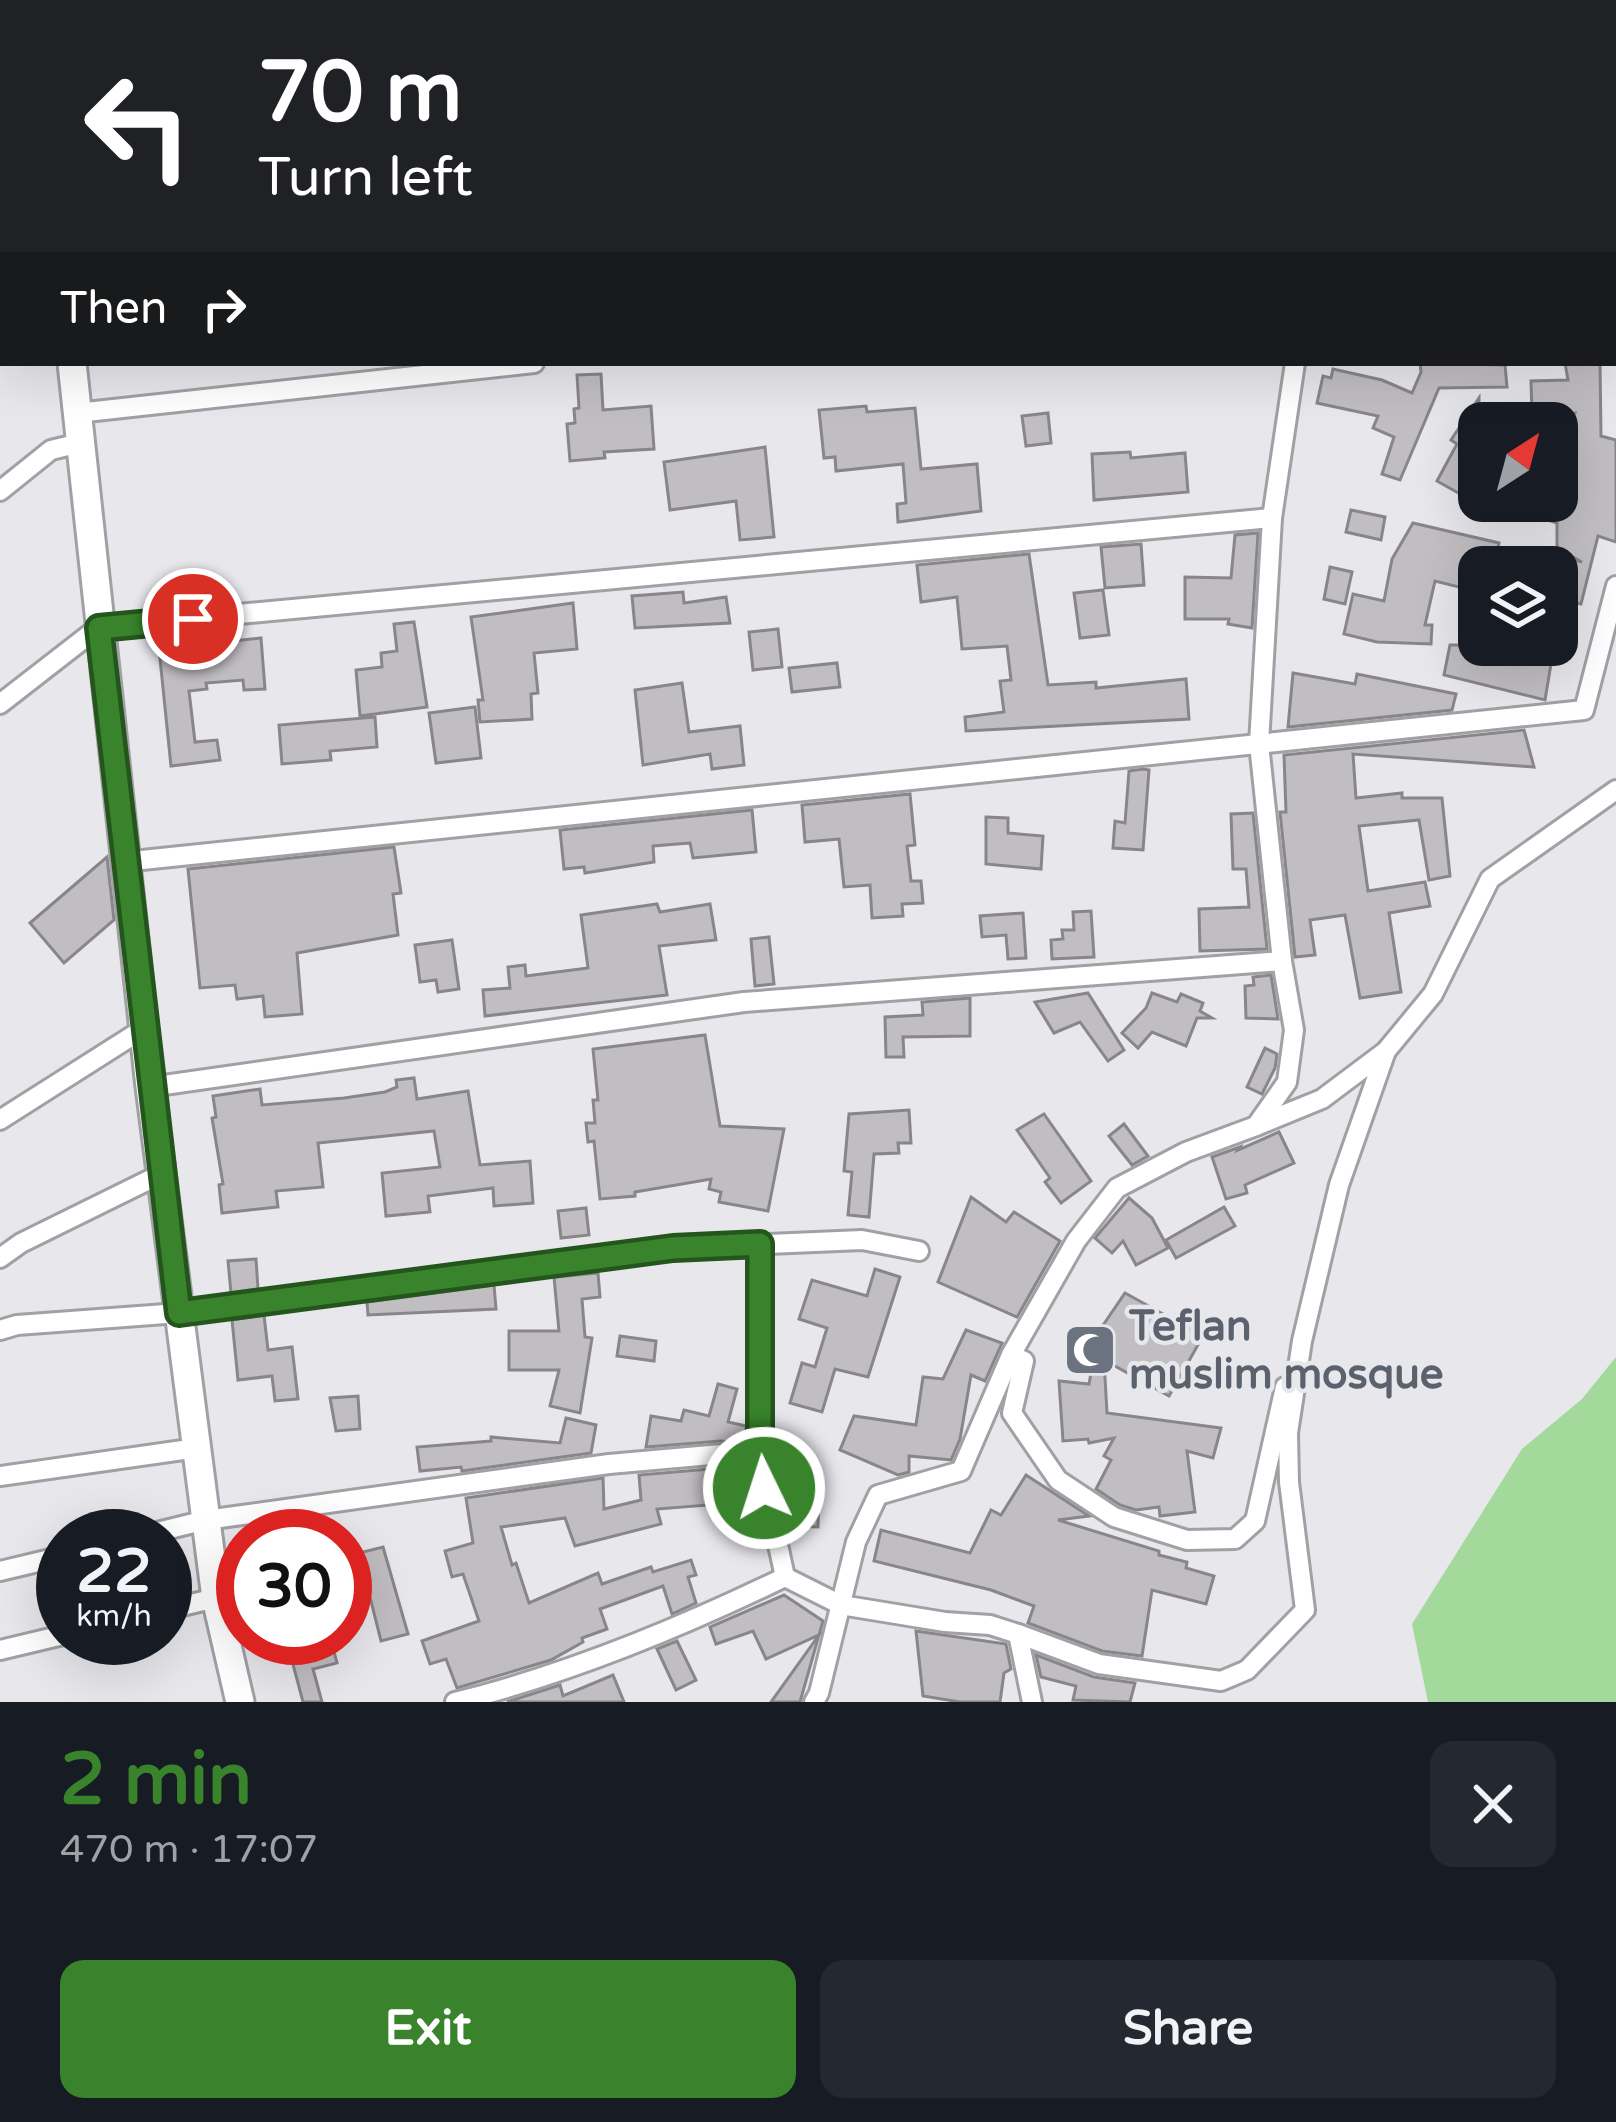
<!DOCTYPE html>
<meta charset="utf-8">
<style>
body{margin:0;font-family:"Varela Round",sans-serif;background:#242831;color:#f1f3f6;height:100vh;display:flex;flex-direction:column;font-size:45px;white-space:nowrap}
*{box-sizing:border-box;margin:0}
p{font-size:39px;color:#9ea1a6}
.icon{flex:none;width:66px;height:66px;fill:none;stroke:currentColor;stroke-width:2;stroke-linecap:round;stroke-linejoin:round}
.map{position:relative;height:1702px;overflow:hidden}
.panel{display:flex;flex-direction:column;background:#171b24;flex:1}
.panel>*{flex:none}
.banner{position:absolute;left:0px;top:0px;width:1617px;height:366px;box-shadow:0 12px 48px #0002;background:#202124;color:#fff;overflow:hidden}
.needle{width:78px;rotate:36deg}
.tools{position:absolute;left:1458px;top:402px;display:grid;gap:24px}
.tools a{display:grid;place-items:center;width:120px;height:120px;border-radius:24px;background:#171b24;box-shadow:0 12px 48px #0002;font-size:60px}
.speed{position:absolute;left:36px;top:1509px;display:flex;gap:24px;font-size:60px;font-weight:700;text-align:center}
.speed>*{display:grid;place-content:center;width:156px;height:156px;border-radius:50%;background:#171b24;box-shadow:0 12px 48px #0002;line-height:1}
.speed small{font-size:30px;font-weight:400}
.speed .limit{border:18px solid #d22;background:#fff;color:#111}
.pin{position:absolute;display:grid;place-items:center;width:102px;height:102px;color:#fff;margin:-51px;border:6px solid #fff;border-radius:50%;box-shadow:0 3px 12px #0007}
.me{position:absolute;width:132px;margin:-66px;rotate:356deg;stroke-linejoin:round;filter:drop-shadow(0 0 9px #0008)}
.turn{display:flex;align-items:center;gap:42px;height:252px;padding:0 60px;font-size:54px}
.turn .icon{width:156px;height:156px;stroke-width:2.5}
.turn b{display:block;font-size:84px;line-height:102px}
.then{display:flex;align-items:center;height:114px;padding:0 60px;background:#0003;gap:24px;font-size:45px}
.round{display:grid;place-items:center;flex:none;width:126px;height:126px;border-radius:24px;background:#242831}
.overview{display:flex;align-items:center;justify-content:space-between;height:204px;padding:0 60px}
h1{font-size:72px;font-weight:700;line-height:90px;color:#38832b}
.action{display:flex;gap:24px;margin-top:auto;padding:24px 60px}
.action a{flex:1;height:138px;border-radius:24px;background:#38832b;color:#fff;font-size:48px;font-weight:700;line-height:138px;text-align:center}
.action a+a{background:#242831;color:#f1f3f6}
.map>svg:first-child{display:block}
.green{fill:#a3d99a}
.building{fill:#c1bec2;stroke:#88868a;stroke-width:3}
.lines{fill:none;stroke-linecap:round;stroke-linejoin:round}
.street-casing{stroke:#a1a1a5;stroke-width:24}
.secondary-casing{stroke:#a1a1a5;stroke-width:33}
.street{stroke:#fff;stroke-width:18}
.secondary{stroke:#fff;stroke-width:27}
.route-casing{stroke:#24551c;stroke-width:30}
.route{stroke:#38832b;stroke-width:21}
.labels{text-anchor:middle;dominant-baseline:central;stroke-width:9;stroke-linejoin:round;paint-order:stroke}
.worship-label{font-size:42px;font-weight:bold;fill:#5b616d;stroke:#e7e7ec;text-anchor:start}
</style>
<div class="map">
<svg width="1616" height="1702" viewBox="0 0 1616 1702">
<rect width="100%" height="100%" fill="#e7e7ec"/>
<path class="green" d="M 1616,1357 L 1616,1702 L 1428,1702 L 1412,1624 L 1522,1449 L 1582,1399 Z"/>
<g class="building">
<path d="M 1420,363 L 1505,365 L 1507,387 L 1439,388 L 1400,480 L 1382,474 L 1394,437 L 1373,428 L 1378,416 L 1317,403 L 1323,376 L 1331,378 L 1333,369 L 1382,380 L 1412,393 L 1421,372 Z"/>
<path d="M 1565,363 L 1600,363 L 1601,436 L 1616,440 L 1616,542 L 1598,536 L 1581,604 L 1557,599 L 1557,556 L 1582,562 L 1557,548 L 1557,523 L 1501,505 L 1501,501 L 1557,501 L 1557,450 L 1575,413 L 1532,414 L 1531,381 L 1568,380 Z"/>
<path d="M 601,374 L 603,410 L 651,406 L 654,449 L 604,452 L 605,458 L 570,461 L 567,424 L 575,423 L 574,409 L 579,408 L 577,375 Z"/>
<path d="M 1479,398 L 1479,465 L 1462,495 L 1437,481 L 1457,444 L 1451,440 Z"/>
<path d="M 866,406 L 867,412 L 915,408 L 921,469 L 977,464 L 981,511 L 898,522 L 897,504 L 906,503 L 903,464 L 836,471 L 835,457 L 824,458 L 819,410 Z"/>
<path d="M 1048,413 L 1051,443 L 1026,446 L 1022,416 Z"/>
<path d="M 765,447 L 774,537 L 740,540 L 736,501 L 670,510 L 664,462 Z"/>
<path d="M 1130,452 L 1131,458 L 1185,453 L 1188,492 L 1094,500 L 1092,454 Z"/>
<path d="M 1351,510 L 1385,517 L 1381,540 L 1346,532 Z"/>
<path d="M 1413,523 L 1499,543 L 1494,567 L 1479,567 L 1475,591 L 1435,581 L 1425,625 L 1432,625 L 1431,644 L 1377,642 L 1344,634 L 1353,594 L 1384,601 L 1392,559 Z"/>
<path d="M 1258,533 L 1252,628 L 1228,624 L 1229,619 L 1185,619 L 1185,577 L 1231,578 L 1235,535 Z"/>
<path d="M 1141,544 L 1144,585 L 1105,588 L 1101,547 Z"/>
<path d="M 1029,554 L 1048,685 L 1096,682 L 1096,688 L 1186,679 L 1189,719 L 966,731 L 965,717 L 1004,712 L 1000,681 L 1011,680 L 1007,646 L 962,649 L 957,597 L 921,602 L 917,565 Z"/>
<path d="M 1330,567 L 1352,572 L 1345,604 L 1324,599 Z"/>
<path d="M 1103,590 L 1109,635 L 1080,638 L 1074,593 Z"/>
<path d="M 683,592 L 684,603 L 726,597 L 730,623 L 635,628 L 632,596 Z"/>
<path d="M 573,603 L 577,649 L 534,653 L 538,693 L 531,694 L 532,719 L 480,722 L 478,700 L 483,700 L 471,617 Z"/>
<path d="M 414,622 L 427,707 L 360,716 L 356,670 L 382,667 L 381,653 L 397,651 L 394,624 Z"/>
<path d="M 778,629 L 782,667 L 753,670 L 749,632 Z"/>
<path d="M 261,638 L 265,689 L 244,690 L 243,680 L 206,683 L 207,689 L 189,691 L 195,742 L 217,740 L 220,760 L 171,766 L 159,649 Z"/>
<path d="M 1450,645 L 1515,645 L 1553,652 L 1545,700 L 1444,675 Z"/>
<path d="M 837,663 L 840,687 L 792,692 L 789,668 Z"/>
<path d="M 1293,673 L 1355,684 L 1357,674 L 1456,694 L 1452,710 L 1288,727 Z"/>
<path d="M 682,683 L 689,732 L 740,726 L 744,765 L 712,769 L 710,754 L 643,765 L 635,690 Z"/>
<path d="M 475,707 L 481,758 L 436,763 L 429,713 Z"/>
<path d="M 375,717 L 377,747 L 330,751 L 331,760 L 282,764 L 279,725 Z"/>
<path d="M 1524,730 L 1534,767 L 1353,754 L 1356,798 L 1402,793 L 1402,798 L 1442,798 L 1450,876 L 1429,880 L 1419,820 L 1359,826 L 1368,891 L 1425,882 L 1430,906 L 1389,913 L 1401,992 L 1360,998 L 1345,915 L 1310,920 L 1315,955 L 1295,957 L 1280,812 L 1286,812 L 1284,755 Z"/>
<path d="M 1143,769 L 1149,770 L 1143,850 L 1113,848 L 1115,821 L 1125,823 L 1129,771 Z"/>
<path d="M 910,794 L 915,845 L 907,846 L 911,881 L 921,881 L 923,903 L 902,904 L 903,916 L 872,918 L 870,885 L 844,887 L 839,839 L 805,842 L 802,805 Z"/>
<path d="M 752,810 L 756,852 L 693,858 L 690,843 L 653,846 L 654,862 L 585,873 L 584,867 L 564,869 L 560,830 Z"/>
<path d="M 1253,813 L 1267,949 L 1200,951 L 1199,909 L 1249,907 L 1246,869 L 1233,869 L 1231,814 Z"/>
<path d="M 986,817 L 1008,818 L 1008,833 L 1043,836 L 1041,869 L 986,864 Z"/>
<path d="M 394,847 L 401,893 L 393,894 L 398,935 L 297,953 L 302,1014 L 265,1017 L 263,996 L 237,999 L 235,985 L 200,988 L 188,869 Z"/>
<path d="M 107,857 L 114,920 L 64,963 L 30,923 Z"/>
<path d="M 657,904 L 660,912 L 710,904 L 716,940 L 659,946 L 667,995 L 485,1016 L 483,990 L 510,988 L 508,967 L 525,965 L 526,976 L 588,968 L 581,915 Z"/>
<path d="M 1091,911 L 1094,957 L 1052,959 L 1051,940 L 1063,939 L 1062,930 L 1074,930 L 1073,912 Z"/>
<path d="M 1023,913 L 1026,958 L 1008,959 L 1006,935 L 982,937 L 980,916 Z"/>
<path d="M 769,937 L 774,984 L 755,986 L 751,939 Z"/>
<path d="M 452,940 L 459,989 L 438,992 L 436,980 L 420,982 L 415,945 Z"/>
<path d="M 1271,975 L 1278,1019 L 1246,1018 L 1245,986 L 1254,985 L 1253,977 Z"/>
<path d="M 1088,993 L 1124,1050 L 1108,1061 L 1080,1022 L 1054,1033 L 1035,1002 Z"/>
<path d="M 1152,993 L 1177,1002 L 1181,994 L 1203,1003 L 1200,1011 L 1212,1018 L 1197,1018 L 1186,1046 L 1152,1032 L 1138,1048 L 1122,1033 L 1146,1008 Z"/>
<path d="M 970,998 L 970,1036 L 903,1037 L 904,1057 L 886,1057 L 885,1017 L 923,1015 L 922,1002 Z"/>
<path d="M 705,1035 L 720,1126 L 784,1129 L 768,1211 L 719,1202 L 721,1192 L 709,1189 L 711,1179 L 635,1192 L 635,1196 L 600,1199 L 594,1141 L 588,1142 L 586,1123 L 595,1123 L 593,1100 L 598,1100 L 593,1049 Z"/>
<path d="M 1265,1048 L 1277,1054 L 1275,1068 L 1262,1094 L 1247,1087 Z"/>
<path d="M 414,1078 L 417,1099 L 468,1091 L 480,1165 L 530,1161 L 533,1203 L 494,1206 L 493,1188 L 428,1196 L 430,1212 L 386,1216 L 382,1173 L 440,1167 L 434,1131 L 318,1143 L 323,1187 L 276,1191 L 278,1207 L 222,1213 L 219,1185 L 223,1184 L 212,1118 L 216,1117 L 213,1096 L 260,1089 L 262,1105 L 344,1098 L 385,1092 L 397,1087 L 396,1080 Z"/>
<path d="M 909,1110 L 911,1143 L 898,1143 L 899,1153 L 874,1154 L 869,1217 L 848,1215 L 852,1172 L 844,1171 L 849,1114 Z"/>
<path d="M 1044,1114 L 1091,1181 L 1061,1203 L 1045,1182 L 1050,1178 L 1017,1130 Z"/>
<path d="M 1124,1124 L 1148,1156 L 1132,1165 L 1109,1136 Z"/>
<path d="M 1279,1132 L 1294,1163 L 1245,1185 L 1247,1193 L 1226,1199 L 1212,1157 L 1240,1147 L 1238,1150 Z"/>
<path d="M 971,1197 L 1006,1222 L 1014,1212 L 1060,1241 L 1017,1317 L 938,1282 Z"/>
<path d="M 1129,1198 L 1152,1218 L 1168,1248 L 1136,1265 L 1123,1241 L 1112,1253 L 1095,1238 Z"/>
<path d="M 1224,1207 L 1235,1226 L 1176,1258 L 1166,1240 Z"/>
<path d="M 586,1208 L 589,1235 L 561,1238 L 558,1211 Z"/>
<path d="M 256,1259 L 258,1289 L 231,1293 L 228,1261 Z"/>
<path d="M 875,1269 L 900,1277 L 868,1377 L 835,1369 L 822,1412 L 790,1403 L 802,1363 L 815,1367 L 827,1328 L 799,1319 L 812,1280 L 867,1296 Z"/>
<path d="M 598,1273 L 600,1297 L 582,1299 L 585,1337 L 592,1338 L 580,1413 L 550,1406 L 559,1370 L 509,1370 L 509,1331 L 559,1331 L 554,1277 Z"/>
<path d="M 494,1285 L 496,1309 L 368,1315 L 367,1302 Z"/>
<path d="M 1125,1293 L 1203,1336 L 1169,1396 L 1104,1360 L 1107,1413 L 1221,1428 L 1213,1458 L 1187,1451 L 1195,1512 L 1160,1516 L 1159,1507 L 1136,1510 L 1120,1505 L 1096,1489 L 1111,1460 L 1104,1456 L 1114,1438 L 1089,1443 L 1088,1439 L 1063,1441 L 1059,1381 L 1089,1384 L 1096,1345 L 1101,1341 L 1095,1337 Z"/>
<path d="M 264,1315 L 268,1350 L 292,1347 L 298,1399 L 275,1401 L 272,1376 L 238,1380 L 232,1320 Z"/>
<path d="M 966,1330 L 1002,1343 L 985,1381 L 971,1375 L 960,1439 L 951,1460 L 909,1456 L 909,1472 L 898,1475 L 840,1450 L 854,1416 L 916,1425 L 923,1377 L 943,1379 Z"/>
<path d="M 620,1336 L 656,1341 L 654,1361 L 617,1356 Z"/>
<path d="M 718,1384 L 737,1389 L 728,1422 L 746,1426 L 746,1445 L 721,1441 L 646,1447 L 651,1416 L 681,1421 L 684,1410 L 709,1416 Z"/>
<path d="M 358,1396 L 360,1429 L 336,1431 L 330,1398 Z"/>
<path d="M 566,1418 L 596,1425 L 591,1453 L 462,1471 L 461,1467 L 420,1471 L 417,1447 L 491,1441 L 491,1437 L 560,1443 Z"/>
<path d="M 721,1468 L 734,1470 L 743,1512 L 722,1516 L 720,1504 L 657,1509 L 661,1524 L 575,1546 L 565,1518 L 501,1527 L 512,1565 L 516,1563 L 529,1603 L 598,1573 L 602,1584 L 651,1567 L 653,1572 L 691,1560 L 696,1575 L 688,1577 L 696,1603 L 672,1614 L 663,1586 L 600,1609 L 607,1629 L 582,1638 L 583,1642 L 551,1660 L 457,1688 L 446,1659 L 430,1664 L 422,1641 L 479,1621 L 463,1574 L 452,1577 L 445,1551 L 473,1543 L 466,1498 L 603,1478 L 604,1509 L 641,1500 L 639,1475 Z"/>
<path d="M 1026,1475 L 1089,1516 L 1058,1520 L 1159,1551 L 1159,1555 L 1187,1562 L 1186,1568 L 1214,1576 L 1206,1604 L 1152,1590 L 1142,1656 L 1102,1651 L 1028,1623 L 1034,1606 L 991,1590 L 874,1561 L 881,1530 L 970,1553 L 991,1510 L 1001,1515 Z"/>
<path d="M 786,1479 L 819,1480 L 818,1527 L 788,1526 L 781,1497 L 786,1496 Z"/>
<path d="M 383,1547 L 408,1634 L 381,1641 L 359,1553 Z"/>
<path d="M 784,1595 L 823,1621 L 800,1702 L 771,1702 L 819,1635 L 766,1659 L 753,1631 L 716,1644 L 710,1627 Z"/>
<path d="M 916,1631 L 1006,1644 L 1011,1669 L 1004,1673 L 1000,1702 L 960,1702 L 923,1696 Z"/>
<path d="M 286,1638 L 305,1638 L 309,1650 L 332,1644 L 337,1663 L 313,1669 L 322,1702 L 303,1702 Z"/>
<path d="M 677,1641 L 696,1680 L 676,1690 L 657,1649 Z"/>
<path d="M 1036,1655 L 1094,1677 L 1135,1683 L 1130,1702 L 1073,1700 L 1076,1686 L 1041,1677 Z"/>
<path d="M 613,1675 L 624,1702 L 507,1702 L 560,1685 L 563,1696 Z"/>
</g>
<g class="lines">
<g class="street-casing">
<g id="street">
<path d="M 882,0 L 882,3"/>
<path d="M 1349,0 L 1349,3"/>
<path d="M 1614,57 L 1616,58"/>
<path d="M 0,195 L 3,194"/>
<path d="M 1614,246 L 1616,245"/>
<path d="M 77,413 L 534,363"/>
<path d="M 0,491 L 51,450 L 80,443"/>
<path d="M 0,704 L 99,627 L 1272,518"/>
<path d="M 123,862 L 1584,710 L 1616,586"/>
<path d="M 150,1087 L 744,1002 L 1282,961"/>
<path d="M 0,1120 L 143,1029"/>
<path d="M 1256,1126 L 1322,1099 L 1386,1051 L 1433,994 L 1490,879 L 1616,790"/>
<path d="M 760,1244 L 760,1462 L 785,1577 L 841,1605 L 945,1622 L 990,1625 L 1018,1634 L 1032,1702"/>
<path d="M 0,1258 L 21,1243 L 161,1174"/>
<path d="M 0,1330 L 17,1325 L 179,1313 L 673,1248 L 862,1240 L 919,1251"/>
<path d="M 1011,1355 L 1024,1361 L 1012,1413 L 1058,1480 L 1114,1517 L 1187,1540 L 1235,1539 L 1255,1521 L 1285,1387"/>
<path d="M 0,1476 L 197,1448"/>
<path d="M 141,1536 L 206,1520 L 609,1464 L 722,1454 L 760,1462"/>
<path d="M 0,1571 L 63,1556"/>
<path d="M 165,1610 L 216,1598"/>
<path d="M 1018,1634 L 1099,1664 L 1221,1681 L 1247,1670 L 1305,1610 L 1289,1482 L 1288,1433 L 1302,1341 L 1339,1185 L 1386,1051"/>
<path d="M 0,1650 L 63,1635"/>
<path d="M 455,1702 C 569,1674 680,1628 785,1577"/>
<path d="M 814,1702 L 819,1693 L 856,1542 L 878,1495 L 961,1471 L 1011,1355 L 1076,1241 L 1117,1188 L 1186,1152 L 1256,1126 L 1287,1082 L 1294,1030 L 1282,961 L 1259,744 L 1272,518 L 1295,363"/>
</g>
</g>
<g class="secondary-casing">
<g id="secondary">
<path d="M 34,0 L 35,3"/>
<path d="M 72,363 L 150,1087 L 216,1598 L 240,1702"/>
</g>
</g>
<use href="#street" class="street"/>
<use href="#secondary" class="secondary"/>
</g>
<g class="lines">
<g class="route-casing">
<path id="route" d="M 193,619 L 99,628 L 179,1313 L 673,1248 L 760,1244 L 760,1462 L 764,1488"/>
</g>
<use href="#route" class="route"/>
</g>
<defs>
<g id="mosque-square" transform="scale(2.7)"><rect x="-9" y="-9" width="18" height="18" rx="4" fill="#6b7280" stroke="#e7e7ec"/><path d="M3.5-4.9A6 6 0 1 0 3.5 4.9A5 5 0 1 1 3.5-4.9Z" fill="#fff"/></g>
</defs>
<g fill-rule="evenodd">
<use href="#mosque-square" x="1090" y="1350"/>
</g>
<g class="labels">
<g class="worship-label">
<text x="1129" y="1326">Teflan<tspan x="1129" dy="48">muslim mosque</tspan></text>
</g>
</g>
</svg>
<div class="tools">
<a><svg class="needle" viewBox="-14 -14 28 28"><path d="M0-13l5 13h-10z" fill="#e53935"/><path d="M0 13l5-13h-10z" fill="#9ea1a6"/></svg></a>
<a><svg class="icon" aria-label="layers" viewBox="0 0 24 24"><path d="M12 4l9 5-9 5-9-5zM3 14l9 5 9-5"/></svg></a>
</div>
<div class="speed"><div>22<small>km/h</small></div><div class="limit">30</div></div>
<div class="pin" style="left:193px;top:619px;background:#d93025"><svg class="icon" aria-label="arrive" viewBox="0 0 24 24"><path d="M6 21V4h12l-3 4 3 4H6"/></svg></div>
<svg class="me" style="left:764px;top:1488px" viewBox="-20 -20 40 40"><circle r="17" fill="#38832b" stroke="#fff" stroke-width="3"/><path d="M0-11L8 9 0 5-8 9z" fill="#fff"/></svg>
<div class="banner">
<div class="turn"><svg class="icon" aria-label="left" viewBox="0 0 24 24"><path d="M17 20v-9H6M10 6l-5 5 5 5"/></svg><div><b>70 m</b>Turn left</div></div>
<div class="then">Then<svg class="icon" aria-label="right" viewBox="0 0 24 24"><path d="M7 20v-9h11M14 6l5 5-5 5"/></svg></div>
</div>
</div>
<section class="panel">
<div class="overview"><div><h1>2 min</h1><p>470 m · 17:07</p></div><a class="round"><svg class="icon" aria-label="close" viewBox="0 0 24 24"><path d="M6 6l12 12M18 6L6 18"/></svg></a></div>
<div class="action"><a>Exit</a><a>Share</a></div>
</section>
